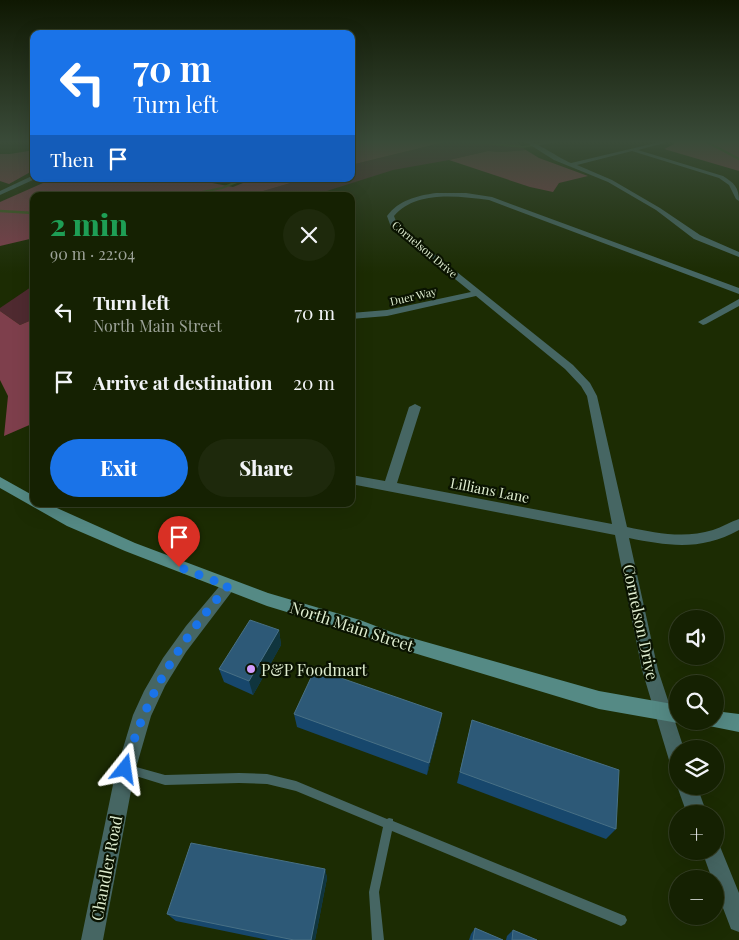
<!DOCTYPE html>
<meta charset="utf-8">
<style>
body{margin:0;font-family:"Playfair Display",serif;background:#1e290c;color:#f1f3f6;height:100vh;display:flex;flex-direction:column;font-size:19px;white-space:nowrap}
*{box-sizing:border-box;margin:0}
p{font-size:16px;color:#9da399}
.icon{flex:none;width:28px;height:28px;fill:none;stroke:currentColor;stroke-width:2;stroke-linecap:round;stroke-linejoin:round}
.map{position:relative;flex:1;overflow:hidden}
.side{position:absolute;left:30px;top:192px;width:325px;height:315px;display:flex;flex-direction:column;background:#152102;border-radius:10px;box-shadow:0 5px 20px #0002,0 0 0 1px #343e24}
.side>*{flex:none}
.top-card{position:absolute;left:30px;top:30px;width:325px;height:152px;border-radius:10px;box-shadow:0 5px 20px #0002,0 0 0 1px #343e24;background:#1a73e8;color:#fff;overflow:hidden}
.controls{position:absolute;left:669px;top:610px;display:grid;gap:10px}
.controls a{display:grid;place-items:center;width:55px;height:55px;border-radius:50%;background:#152102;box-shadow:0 5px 20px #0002,0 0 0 1px #343e24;font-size:25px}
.pin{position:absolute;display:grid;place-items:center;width:42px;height:42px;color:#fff;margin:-51px -21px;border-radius:50% 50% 50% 0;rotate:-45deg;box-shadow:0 0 5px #0007}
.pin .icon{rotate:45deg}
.me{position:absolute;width:55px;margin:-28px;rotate:15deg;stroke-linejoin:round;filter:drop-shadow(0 0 4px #0008)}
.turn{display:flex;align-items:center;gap:18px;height:105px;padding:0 20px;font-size:22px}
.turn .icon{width:65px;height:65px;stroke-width:2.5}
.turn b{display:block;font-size:35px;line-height:42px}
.then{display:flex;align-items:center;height:48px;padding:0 20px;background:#0003;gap:10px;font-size:19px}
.round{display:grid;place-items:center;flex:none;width:52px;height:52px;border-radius:26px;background:#1e290c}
.headline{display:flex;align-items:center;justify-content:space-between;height:85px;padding:0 20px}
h1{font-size:30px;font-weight:800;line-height:38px;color:#1e9e55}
.primary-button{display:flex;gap:10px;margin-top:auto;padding:10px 20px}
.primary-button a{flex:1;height:58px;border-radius:30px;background:#1a73e8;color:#fff;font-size:20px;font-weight:800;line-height:58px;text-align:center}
.primary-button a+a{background:#1e290c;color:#f1f3f6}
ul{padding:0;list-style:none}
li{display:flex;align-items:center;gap:15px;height:70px;padding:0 20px}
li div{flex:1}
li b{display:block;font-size:19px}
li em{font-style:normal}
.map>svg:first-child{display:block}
.green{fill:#4f2a30}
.forest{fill:#7e3f4c}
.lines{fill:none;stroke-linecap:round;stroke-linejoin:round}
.stream-far1{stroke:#445c23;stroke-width:2}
.stream{stroke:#445c23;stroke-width:2.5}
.service{fill:#466663;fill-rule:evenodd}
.minor{fill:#466663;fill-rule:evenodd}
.tertiary{fill:#466663;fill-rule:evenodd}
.secondary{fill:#558a85;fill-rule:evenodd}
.wall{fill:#17476c}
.shaded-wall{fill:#10353e}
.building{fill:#2d5977;stroke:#487085}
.route{stroke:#1a73e8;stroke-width:9;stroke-dasharray:0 16.2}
.poi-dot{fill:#d29dfd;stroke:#0a1301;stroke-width:2}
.labels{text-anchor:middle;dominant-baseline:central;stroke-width:4.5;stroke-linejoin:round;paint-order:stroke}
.far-street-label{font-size:11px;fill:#dfedd0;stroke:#0a1301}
.street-label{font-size:14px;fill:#dfedd0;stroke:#0a1301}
.near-street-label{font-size:16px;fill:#dfedd0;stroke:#0a1301}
.near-poi-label{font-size:16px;fill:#dfedd0;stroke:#0a1301;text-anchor:start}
</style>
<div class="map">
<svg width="739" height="940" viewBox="0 0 739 940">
<rect width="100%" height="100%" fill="#1c2c03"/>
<g class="green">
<path d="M 449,141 L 515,141 L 526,150 L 502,152 L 488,151 L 449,160 L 393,170 L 311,196 L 246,196 L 304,179 L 351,179 L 351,165 Z"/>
<path d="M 34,285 L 34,319 L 20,325 L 0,311 L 0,308 Z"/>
</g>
<g class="forest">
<path d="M 351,141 L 449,141 L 351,165 Z"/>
<path d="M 673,141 L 739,141 L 739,171 L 664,149 L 674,144 Z"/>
<path d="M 34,150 L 34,170 L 9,184 L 0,181 L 0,154 L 10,154 Z"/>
<path d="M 526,150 L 539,158 L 588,176 L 559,183 L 553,192 L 530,187 L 449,160 L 488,151 L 502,152 Z"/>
<path d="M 52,179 L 213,179 L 207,182 L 233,187 L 253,179 L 304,179 L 246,196 L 34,196 L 34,238 L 0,246 L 0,202 Z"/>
<path d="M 0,311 L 20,325 L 34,319 L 34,423 L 4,436 L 8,396 L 0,380 Z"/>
</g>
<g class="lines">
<g class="stream-far1">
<path d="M 466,141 L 523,147 L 556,141"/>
<path d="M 705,141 L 739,159"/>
<path d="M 182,196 L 222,188 L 244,179"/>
</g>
<path class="stream" d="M 0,211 L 34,213"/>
<path class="service" d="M 129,765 L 165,775 L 239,773 L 267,774 L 296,781 L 387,819 L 389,818 L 393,819 L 393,821 L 625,916 L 627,920 L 625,924 L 621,926 L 392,831 L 379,892 L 384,940 L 372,940 L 369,892 L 383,827 L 296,791 L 267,784 L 239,783 L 165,785 L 126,773 L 124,770 L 126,767 Z"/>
<g class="minor">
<path d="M 524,141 C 537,141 558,158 571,163 L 664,141 L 664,143 L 638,150 L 723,176 C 734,183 739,187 739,201 L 736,199 L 729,185 L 719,178 L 632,151 L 577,165 L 612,180 L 660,208 L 700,235 L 739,252 L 739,257 L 694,239 L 656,210 L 608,182 L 554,160 Z"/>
<path d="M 436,193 L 466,193 L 492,197 L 739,288 L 739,294 L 489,200 C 458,196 416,190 394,216 L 397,224 L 573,365 L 590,383 L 597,396 L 627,527 C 656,533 684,539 713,530 C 722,527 730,522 739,519 L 739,530 C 702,551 668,546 629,538 L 658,670 L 684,749 L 678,749 L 678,769 L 671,767 L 669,760 L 642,670 L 615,535 L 351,484 L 351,475 L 385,481 L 409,407 L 415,404 L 421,407 L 397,483 L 612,524 L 587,396 L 581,386 L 565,369 L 476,296 L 387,316 L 351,319 L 351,313 L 387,310 L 471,292 L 391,227 L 387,216 C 399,200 416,196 436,193 Z"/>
<path d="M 739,299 L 739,306 L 706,324 L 703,325 L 698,322 Z"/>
<path d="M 677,786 L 697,786 L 707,814 L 687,814 Z"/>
<path d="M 715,842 L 719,844 L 739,893 L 739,932 L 731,929 L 715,887 L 715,879 L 712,879 L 702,851 L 715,851 Z"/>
</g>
<g class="tertiary">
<path d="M 34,175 L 35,179 L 0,195 L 0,191 Z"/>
<path d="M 228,580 L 233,582 L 236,586 L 233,590 L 186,652 L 165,686 L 151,716 L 134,775 L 103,940 L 81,940 L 115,775 L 133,715 L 144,691 L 163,658 L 186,626 L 223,582 Z"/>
</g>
<g class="secondary">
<path d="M 0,477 L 34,496 L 34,504 L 48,504 L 135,543 L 268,593 L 360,620 L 394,633 L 599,691 L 678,705 L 678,721 L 682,721 L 678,723 L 599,709 L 394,647 L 359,634 L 267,606 L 125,551 L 67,526 L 0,488 Z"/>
<path d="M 715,711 L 739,714 L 739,732 L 709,726 L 707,721 L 715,721 Z"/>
</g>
</g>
<g class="wall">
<path d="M 279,630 L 281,645 L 253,695 L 224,682 L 219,669 Z"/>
<path d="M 442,713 L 440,725 L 427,775 L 297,727 L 294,714 Z"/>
<path d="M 472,720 L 616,829 L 606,839 L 457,783 Z"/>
<path d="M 325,869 L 327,878 L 315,940 L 268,940 L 176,921 L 167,914 Z"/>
<path d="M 475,928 L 503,940 L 469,940 L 471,934 Z"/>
<path d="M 513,930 L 537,940 L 506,940 L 507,936 Z"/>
</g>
<g class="shaded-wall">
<path d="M 279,630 L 281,645 L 253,695 L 249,681 Z"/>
<path d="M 442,713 L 440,725 L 427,775 L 429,763 Z"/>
<path d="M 325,869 L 327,878 L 315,940 L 311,940 Z"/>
</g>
<g class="building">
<path d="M 250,620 L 279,630 L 249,681 L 219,669 Z"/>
<path d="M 315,669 L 442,713 L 429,763 L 294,714 Z"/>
<path d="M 472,720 L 619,770 L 616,829 L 460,772 Z"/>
<path d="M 191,843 L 325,869 L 311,940 L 294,940 L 167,914 Z"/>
<path d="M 475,928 L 503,940 L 473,940 Z"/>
<path d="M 513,930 L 537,940 L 512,940 Z"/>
</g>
<linearGradient id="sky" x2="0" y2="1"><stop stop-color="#0f1802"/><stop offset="0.52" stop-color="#3a4b39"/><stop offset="1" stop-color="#3a4b39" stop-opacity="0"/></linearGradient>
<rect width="739" height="273" fill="url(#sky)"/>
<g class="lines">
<path class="route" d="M 125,769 C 145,696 179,643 228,586 L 179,567"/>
</g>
<circle class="poi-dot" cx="251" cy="669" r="5"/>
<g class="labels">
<g class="far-street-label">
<text transform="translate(425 249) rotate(40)">Cornelson Drive</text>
<text transform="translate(413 296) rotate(-13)">Duer Way</text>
</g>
<g class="street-label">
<text transform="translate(490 490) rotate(11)">Lillians Lane</text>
</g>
<g class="near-street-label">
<text transform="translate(641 622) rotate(78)">Cornelson Drive</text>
<text transform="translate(352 626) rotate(18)">North Main Street</text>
<text transform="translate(106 868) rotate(-79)">Chandler Road</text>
</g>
<g class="near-poi-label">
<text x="261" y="669">P&amp;P Foodmart</text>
</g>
</g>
</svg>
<div class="controls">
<a><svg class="icon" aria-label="sound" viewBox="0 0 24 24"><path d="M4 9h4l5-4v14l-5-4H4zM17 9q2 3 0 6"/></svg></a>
<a><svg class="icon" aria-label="search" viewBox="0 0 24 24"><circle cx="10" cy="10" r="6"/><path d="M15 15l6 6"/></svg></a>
<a><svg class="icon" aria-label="layers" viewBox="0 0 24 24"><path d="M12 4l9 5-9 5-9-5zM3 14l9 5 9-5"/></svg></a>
<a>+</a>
<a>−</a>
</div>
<div class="pin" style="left:179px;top:567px;background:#d93025"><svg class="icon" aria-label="arrive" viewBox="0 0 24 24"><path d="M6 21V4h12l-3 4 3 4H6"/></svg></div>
<svg class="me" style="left:125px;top:769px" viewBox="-20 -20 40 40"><path d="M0-17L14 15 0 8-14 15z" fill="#1a73e8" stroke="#fff" stroke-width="4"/></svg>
<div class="top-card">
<div class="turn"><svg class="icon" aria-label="left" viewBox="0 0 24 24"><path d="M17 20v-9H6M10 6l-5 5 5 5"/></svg><div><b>70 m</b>Turn left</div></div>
<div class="then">Then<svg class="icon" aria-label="arrive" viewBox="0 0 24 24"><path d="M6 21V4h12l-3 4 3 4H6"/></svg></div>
</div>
<section class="side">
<div class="headline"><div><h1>2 min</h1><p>90 m · 22:04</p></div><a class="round"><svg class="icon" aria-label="close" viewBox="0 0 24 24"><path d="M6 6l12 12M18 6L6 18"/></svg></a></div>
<ul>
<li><svg class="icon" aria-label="left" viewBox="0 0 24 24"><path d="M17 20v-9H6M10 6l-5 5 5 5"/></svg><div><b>Turn left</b><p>North Main Street</p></div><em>70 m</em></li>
<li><svg class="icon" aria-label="arrive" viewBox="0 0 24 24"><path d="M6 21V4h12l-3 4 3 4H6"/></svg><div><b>Arrive at destination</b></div><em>20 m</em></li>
</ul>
<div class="primary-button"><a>Exit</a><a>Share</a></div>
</section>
</div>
